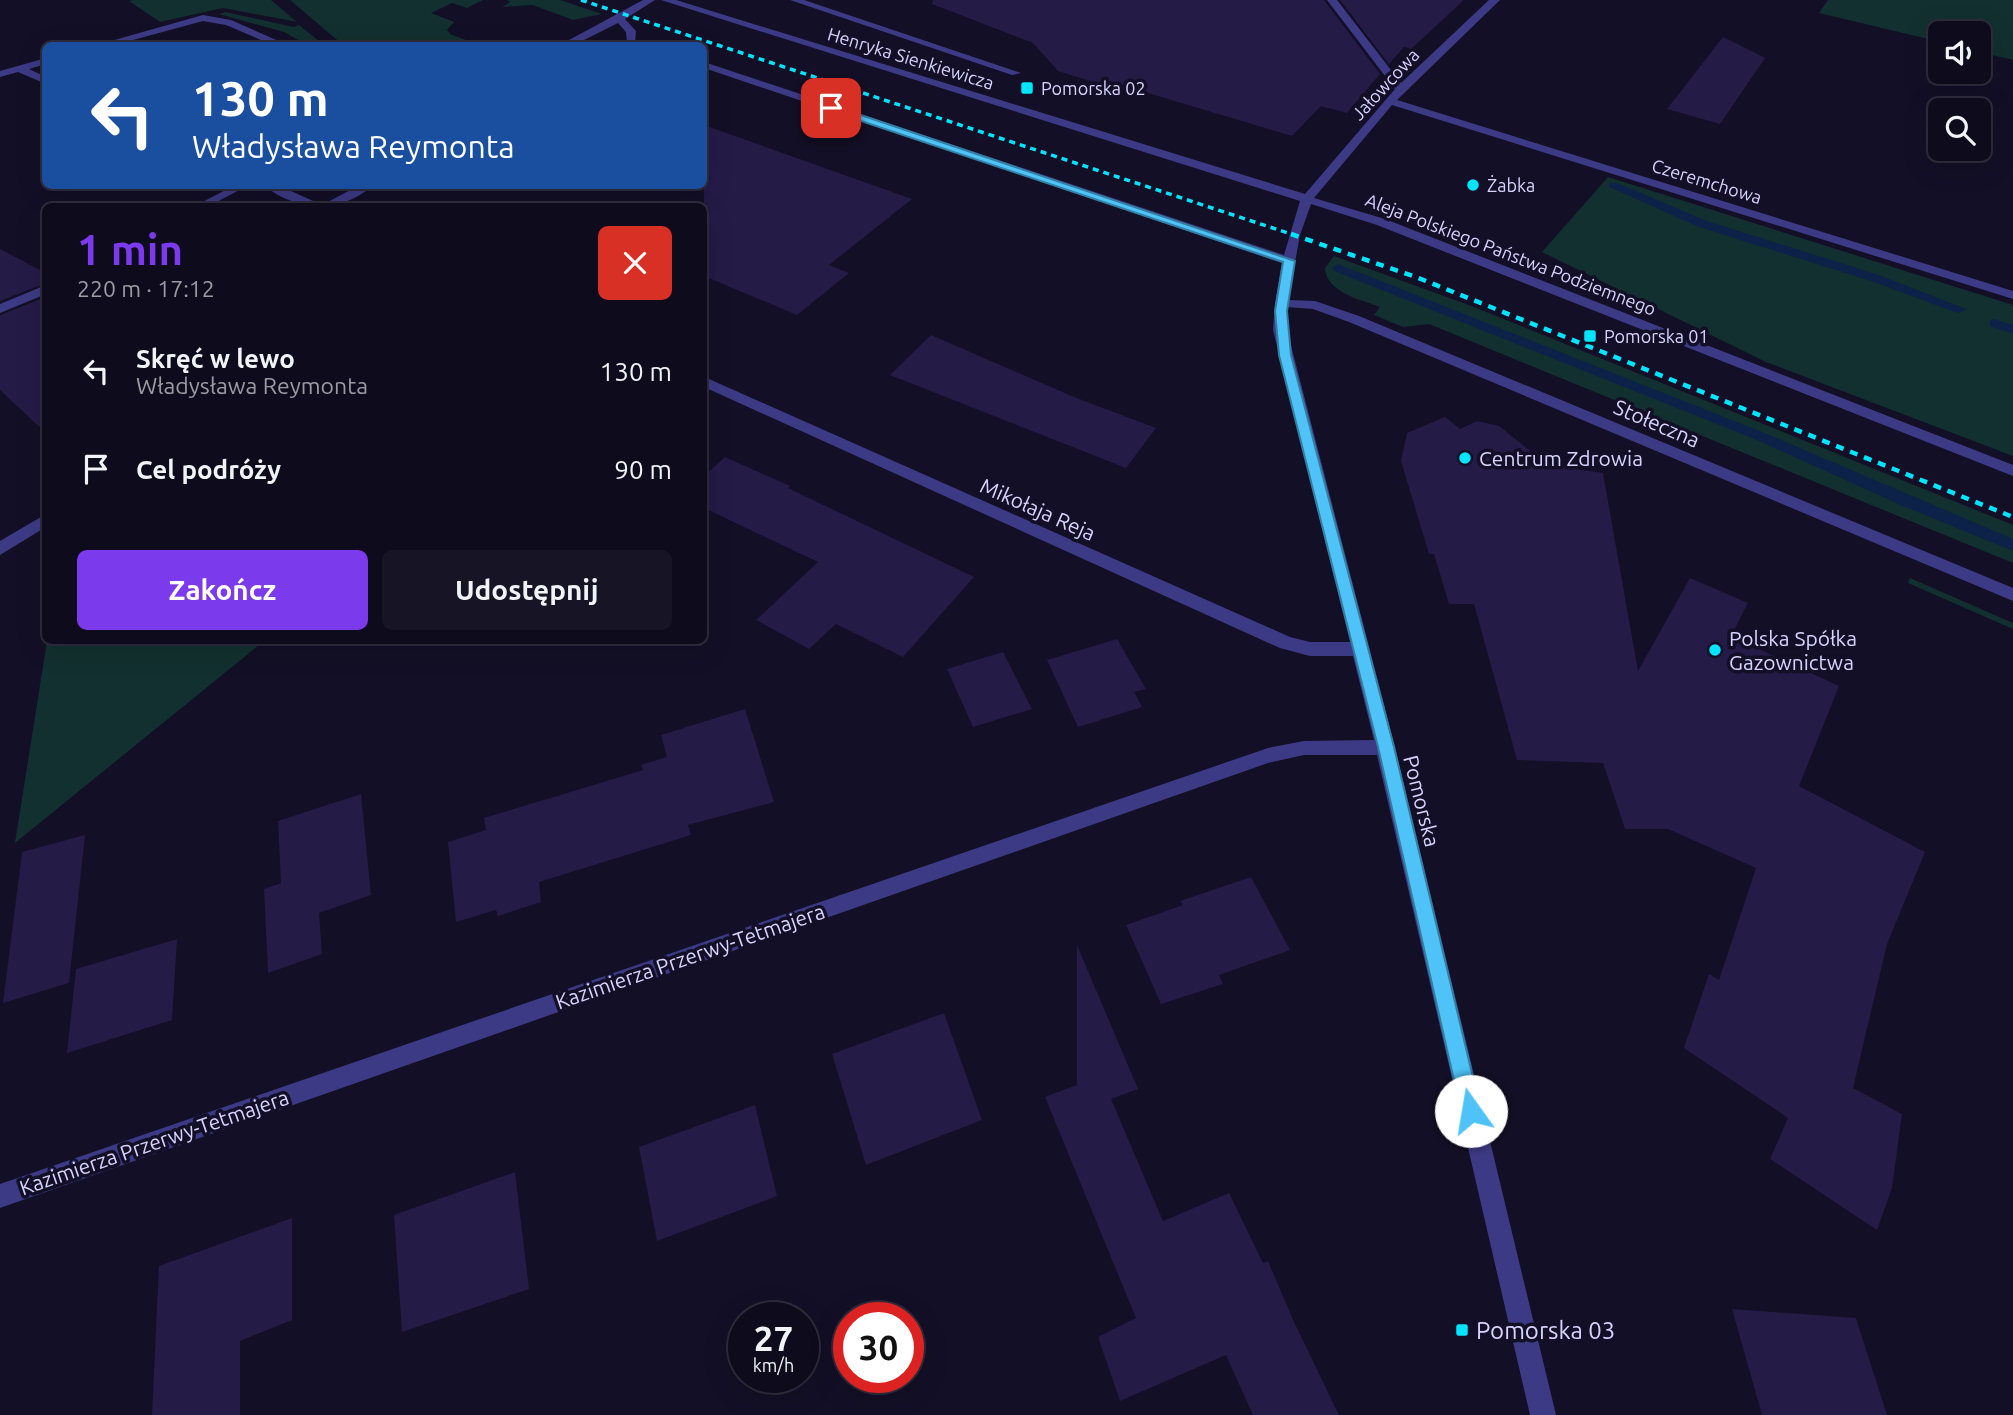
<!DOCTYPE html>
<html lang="pl">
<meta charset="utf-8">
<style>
body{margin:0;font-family:Ubuntu,sans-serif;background:#171425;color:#f1f3f6;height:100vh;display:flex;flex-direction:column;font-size:26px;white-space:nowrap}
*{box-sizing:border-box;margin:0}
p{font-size:23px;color:#9b9ba3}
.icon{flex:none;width:38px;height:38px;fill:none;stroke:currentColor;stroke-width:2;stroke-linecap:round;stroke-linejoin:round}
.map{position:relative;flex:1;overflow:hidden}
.sheet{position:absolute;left:42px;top:203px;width:665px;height:441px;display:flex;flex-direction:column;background:#0e0b1c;border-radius:10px;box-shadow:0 7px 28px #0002,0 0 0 2px #2e2b3b}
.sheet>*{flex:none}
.banner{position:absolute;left:42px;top:42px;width:665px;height:147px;border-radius:10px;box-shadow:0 7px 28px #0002,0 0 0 2px #2e2b3b;background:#1a4fa0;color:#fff;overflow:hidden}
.fabs{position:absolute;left:1928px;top:21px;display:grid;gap:14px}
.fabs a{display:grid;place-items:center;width:63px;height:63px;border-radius:10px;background:#0e0b1c;box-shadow:0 7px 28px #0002,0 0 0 2px #2e2b3b;font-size:35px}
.speed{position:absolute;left:728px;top:1302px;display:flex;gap:14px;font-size:35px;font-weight:700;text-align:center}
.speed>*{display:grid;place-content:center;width:91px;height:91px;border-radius:50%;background:#0e0b1c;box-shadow:0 7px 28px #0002,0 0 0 2px #2e2b3b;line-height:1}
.speed small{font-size:18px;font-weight:400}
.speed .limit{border:10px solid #d22;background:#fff;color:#111}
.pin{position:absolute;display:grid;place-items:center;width:60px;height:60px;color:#fff;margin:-30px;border-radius:14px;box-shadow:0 4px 10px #0006}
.me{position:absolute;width:77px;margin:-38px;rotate:347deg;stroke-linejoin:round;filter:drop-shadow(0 0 5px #0008)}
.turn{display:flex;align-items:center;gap:24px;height:147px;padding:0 35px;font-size:32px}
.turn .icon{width:91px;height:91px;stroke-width:2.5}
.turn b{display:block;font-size:49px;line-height:60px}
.round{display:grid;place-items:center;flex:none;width:74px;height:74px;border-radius:10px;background:#171425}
.summary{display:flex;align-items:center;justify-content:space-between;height:119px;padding:0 35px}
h1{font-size:42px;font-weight:700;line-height:52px;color:#7c3aed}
.primary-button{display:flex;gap:14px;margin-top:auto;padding:14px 35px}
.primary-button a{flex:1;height:80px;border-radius:10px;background:#7c3aed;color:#fff;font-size:28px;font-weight:700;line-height:80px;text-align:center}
.primary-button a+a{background:#171425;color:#f1f3f6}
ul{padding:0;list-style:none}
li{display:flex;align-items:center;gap:21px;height:98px;padding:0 35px}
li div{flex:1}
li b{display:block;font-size:26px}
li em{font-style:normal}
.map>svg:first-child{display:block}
.green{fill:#12302f}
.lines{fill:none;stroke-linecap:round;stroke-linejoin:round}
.stream{fill:#0c2248;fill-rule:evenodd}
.building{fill:#241b47}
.minor{fill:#3d3a85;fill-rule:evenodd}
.rail-far1{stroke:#00e5ff;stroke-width:3.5;stroke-dasharray:6 5;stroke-linecap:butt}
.rail{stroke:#00e5ff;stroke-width:4.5;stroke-dasharray:8 7;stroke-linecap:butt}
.route{fill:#4fc3f7;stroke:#337fa1;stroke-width:2}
.poi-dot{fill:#00e5ff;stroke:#130f26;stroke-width:2.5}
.labels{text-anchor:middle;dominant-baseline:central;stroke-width:7;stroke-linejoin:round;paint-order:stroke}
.far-street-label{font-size:18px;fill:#d9d4ff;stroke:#130f26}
.far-poi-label{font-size:18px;fill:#d9d4ff;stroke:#130f26;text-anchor:start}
.street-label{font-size:21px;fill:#d9d4ff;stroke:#130f26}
.poi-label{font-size:21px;fill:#d9d4ff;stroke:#130f26;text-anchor:start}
.near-poi-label{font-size:24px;fill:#d9d4ff;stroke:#130f26;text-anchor:start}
</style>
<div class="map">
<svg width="2013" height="1415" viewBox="0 0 2013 1415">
<rect width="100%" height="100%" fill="#130f26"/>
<g class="green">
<path d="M 133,0 L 271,0 L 297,22 L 223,8 L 160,22 L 129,1 Z"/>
<path d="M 290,0 L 483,0 L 467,8 L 452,3 L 431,13 L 454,22 L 447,30 L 450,34 L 479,45 L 343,45 Z"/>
<path d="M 507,0 L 560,0 L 602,14 L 573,20 L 533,5 L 502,7 L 510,2 Z"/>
<path d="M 1828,0 L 2013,0 L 2013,60 L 1979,52 L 1979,33 L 1941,33 L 1941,42 L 1819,13 Z"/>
<path d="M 225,12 L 294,27 L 299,25 L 324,45 L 307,45 L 284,32 L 219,14 Z"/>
<path d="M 1608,177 L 2013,305 L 2013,456 L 1766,362 L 1542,252 Z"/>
<path d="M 1334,256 L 1474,307 L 2013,525 L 2013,563 L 1429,324 L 1403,327 L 1374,315 L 1380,307 C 1361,300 1326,292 1325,268 Z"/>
<path d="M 1910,578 L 2013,623 L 2013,629 L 1908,583 Z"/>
<path d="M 47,641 L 47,640 L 264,641 L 15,843 Z"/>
</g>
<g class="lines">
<g class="stream">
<path d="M 1609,183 L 1617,183 L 1707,221 L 1879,275 L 1966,309 L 1960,313 L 1955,312 L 1871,281 L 1699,227 L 1609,187 Z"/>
<path d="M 1338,264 L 1767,434 L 2013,539 L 2013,551 L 1903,506 L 1757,440 L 1334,271 L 1332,268 Z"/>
<path d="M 1995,319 L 2013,325 L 2013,334 L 1990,326 L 1990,320 Z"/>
</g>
</g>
<g class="building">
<path d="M 933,0 L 1324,0 L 1380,74 L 1347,113 L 1321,106 L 1292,136 L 1111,82 L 1106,86 L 1058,71 L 1033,43 L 932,4 Z"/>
<path d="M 1340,0 L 1464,0 L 1411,49 L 1404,47 L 1389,64 Z"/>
<path d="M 1723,37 L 1765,58 L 1720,124 L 1667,109 Z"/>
<path d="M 704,125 L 912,199 L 829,265 L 849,273 L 797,315 L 704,276 Z"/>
<path d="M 0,249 L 46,273 L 46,283 L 0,301 Z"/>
<path d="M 46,297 L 46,433 L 0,390 L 0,315 Z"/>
<path d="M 931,335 L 1074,397 L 1156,428 L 1126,468 L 890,375 Z"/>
<path d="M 1445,417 L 1460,429 L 1477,421 L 1499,426 L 1548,465 L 1603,473 L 1638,671 L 1690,578 L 1748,603 L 1731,636 L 1839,686 L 1799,786 L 1925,852 L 1887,944 L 1853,1088 L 1902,1114 L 1892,1188 L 1877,1230 L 1770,1159 L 1788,1118 L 1684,1048 L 1709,974 L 1719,980 L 1756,868 L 1668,829 L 1625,829 L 1603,763 L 1517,760 L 1474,604 L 1449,604 L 1434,554 L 1429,554 L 1401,461 L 1407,433 Z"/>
<path d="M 725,457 L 790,486 L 788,488 L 974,577 L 903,657 L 836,624 L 809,649 L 756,620 L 818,562 L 704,508 L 704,476 Z"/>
<path d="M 1117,639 L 1146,689 L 1134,692 L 1142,707 L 1078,727 L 1047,660 Z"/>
<path d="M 1003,652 L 1032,709 L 973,727 L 947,669 Z"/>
<path d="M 745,709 L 774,802 L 688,825 L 691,835 L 539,882 L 541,902 L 498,916 L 496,910 L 456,922 L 448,842 L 486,830 L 484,818 L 643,770 L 641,765 L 667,757 L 661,735 Z"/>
<path d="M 361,794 L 371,895 L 319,913 L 322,954 L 268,973 L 264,889 L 281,883 L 278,821 Z"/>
<path d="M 85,835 L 69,983 L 3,1003 L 22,852 Z"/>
<path d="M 1251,877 L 1290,950 L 1219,975 L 1223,984 L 1161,1004 L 1126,925 L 1183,905 L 1180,901 Z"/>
<path d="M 177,939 L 172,1020 L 67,1053 L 76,969 Z"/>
<path d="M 1077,945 L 1138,1089 L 1111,1099 L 1163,1221 L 1229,1193 L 1263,1263 L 1268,1261 L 1294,1322 L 1339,1415 L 1253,1415 L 1226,1355 L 1120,1401 L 1098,1337 L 1136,1318 L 1045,1097 L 1077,1085 Z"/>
<path d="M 944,1013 L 982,1120 L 866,1165 L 832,1054 Z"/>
<path d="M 755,1105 L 777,1196 L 657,1241 L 639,1147 Z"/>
<path d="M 515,1172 L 529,1289 L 402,1332 L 394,1215 Z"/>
<path d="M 292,1218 L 292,1320 L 240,1341 L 240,1415 L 152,1415 L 159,1266 Z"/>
<path d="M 1732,1309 L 1856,1318 L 1887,1415 L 1762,1415 Z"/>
</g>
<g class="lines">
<g class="minor">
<path d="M 643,0 L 655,0 L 625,19 L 636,31 L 635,43 L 627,43 L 626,32 L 618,23 L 572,46 L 558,46 Z"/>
<path d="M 661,0 L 676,0 L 1305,194 L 1395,89 L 1327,0 L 1337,0 L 1401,83 L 1489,0 L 1500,0 L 1397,100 L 2013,291 L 2013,299 L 1392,105 L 1314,198 L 1385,219 L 2013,465 L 2013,476 L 1377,225 L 1311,204 L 1300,235 L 1288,300 L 1315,301 L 1359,316 L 2013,588 L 2013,601 L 1349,322 L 1313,309 L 1287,307 L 1287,330 L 1395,747 L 1556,1415 L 1530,1415 L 1377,755 L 1304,755 L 1268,763 L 0,1208 L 0,1184 L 1268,748 L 1304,741 L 1374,740 L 1353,656 L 1310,656 L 1280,648 L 704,387 L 704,378 L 709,379 L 1290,637 L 1310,642 L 1350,642 L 1273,330 L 1275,303 L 1282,263 L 704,68 L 704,62 L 1284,255 L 1300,201 Z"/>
<path d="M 790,0 L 804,0 L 1021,73 L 1012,75 Z"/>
<path d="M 203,15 L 231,20 L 290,46 L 275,46 L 226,25 L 203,21 L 111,46 L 93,46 Z"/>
<path d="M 46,58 L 46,64 L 29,69 L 46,77 L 46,84 L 18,72 L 0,77 L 0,71 Z"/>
<path d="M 233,186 L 247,186 L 209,206 L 195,206 Z"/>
<path d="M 265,186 L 280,186 L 322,205 L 358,186 L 372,186 C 342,213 296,212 265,186 Z"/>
<path d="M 46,285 L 46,294 L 0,313 L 0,304 Z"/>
<path d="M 46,514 L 46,527 L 0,555 L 0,541 Z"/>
</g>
<path class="rail-far1" d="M 581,0 L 1297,236"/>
<path class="rail" d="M 1291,234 L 1416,277 L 2013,517"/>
</g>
<path class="route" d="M 831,105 L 1295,261 L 1287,311 L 1291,355 L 1394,747 L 1481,1111 L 1478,1118 L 1471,1121 L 1464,1118 L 1461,1111 L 1378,747 L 1279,355 L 1275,311 L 1283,262 L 828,110 L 827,108 Z"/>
<g class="poi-dot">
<rect x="1020" y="81" width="14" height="14" rx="3.5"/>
<circle cx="1473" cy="185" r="7"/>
<rect x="1583" y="329" width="14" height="14" rx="3.5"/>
<circle cx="1465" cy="458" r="7"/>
<circle cx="1715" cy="650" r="7"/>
<rect x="1455" y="1323" width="14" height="14" rx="3.5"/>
</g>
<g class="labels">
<g class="far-street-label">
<text transform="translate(911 58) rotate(17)">Henryka Sienkiewicza</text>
<text transform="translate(1385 84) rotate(-47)">Jałowcowa</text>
<text transform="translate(1707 181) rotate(17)">Czeremchowa</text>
<text transform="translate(1511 254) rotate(21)">Aleja Polskiego Państwa Podziemnego</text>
</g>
<g class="far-poi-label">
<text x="1041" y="88">Pomorska 02</text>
<text x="1487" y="185">Żabka</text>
<text x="1604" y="336">Pomorska 01</text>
</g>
<g class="street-label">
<text transform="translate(1657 423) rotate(23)">Stołeczna</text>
<text transform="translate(1038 509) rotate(24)">Mikołaja Reja</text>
<text transform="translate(1422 801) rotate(76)">Pomorska</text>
<text transform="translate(690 956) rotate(-19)">Kazimierza Przerwy-Tetmajera</text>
<text transform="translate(154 1142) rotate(-19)">Kazimierza Przerwy-Tetmajera</text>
</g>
<g class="poi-label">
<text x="1479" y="458">Centrum Zdrowia</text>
<text x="1729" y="638">Polska Spółka<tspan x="1729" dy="24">Gazownictwa</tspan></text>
</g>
<g class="near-poi-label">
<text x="1476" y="1330">Pomorska 03</text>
</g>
</g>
</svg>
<div class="fabs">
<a><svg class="icon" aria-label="sound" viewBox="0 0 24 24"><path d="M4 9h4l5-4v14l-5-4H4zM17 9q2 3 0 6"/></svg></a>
<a><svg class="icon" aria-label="search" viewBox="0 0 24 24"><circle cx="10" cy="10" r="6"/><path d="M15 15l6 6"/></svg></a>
</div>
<div class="speed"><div>27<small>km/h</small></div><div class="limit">30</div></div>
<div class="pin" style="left:831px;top:108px;background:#d93025"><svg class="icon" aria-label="arrive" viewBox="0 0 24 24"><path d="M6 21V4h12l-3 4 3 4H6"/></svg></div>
<svg class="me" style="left:1471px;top:1111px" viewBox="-20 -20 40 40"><circle r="19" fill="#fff"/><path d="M0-13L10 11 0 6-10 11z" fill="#4fc3f7"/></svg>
<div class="banner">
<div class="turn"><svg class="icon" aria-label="left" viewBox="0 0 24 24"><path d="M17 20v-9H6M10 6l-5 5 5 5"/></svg><div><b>130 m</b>Władysława Reymonta</div></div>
</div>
<section class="sheet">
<div class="summary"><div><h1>1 min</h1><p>220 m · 17:12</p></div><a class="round" style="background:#d93025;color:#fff"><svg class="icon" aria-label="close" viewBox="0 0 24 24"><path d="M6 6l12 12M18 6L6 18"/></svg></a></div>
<ul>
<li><svg class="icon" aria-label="left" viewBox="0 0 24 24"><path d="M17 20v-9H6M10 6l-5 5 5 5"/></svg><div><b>Skręć w lewo</b><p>Władysława Reymonta</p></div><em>130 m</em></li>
<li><svg class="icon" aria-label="arrive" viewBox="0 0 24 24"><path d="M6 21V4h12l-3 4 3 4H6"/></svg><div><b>Cel podróży</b></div><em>90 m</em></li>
</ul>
<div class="primary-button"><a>Zakończ</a><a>Udostępnij</a></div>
</section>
</div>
